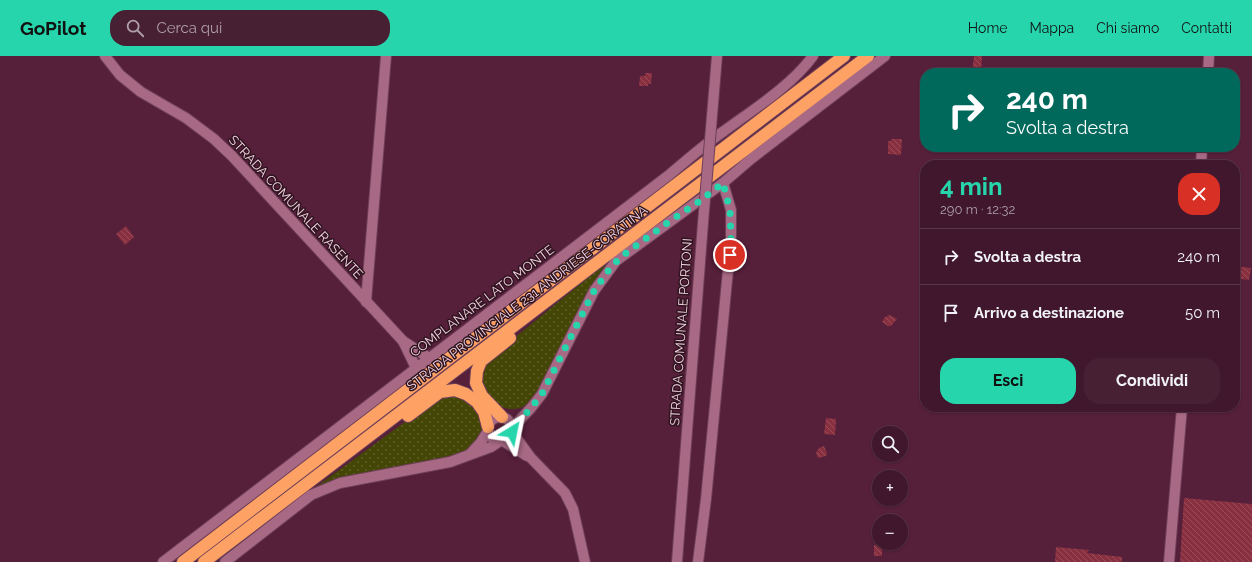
<!DOCTYPE html>
<html lang="it">
<meta charset="utf-8">
<style>
body{margin:0;font-family:Raleway,sans-serif;background:#472034;color:#f1f3f6;height:100vh;display:flex;flex-direction:column;font-size:15px;white-space:nowrap}
*{box-sizing:border-box;margin:0}
p{font-size:13px;color:#ae9fa9}
.icon{flex:none;width:22px;height:22px;fill:none;stroke:currentColor;stroke-width:2;stroke-linecap:round;stroke-linejoin:round}
.map{position:relative;flex:1;overflow:hidden}
.sheet{position:absolute;left:920px;top:104px;width:320px;height:252px;display:flex;flex-direction:column;background:#40172c;border-radius:16px;box-shadow:0 1px 3px #0004,0 0 0 1px #593648}
.sheet>*{flex:none}
.top-card{position:absolute;left:920px;top:12px;width:320px;height:84px;border-radius:16px;box-shadow:0 1px 3px #0004,0 0 0 1px #593648;background:#00695c;color:#fff;overflow:hidden}
.buttons{position:absolute;left:872px;top:370px;display:grid;gap:8px}
.buttons a{display:grid;place-items:center;width:36px;height:36px;border-radius:50%;background:#40172c;box-shadow:0 1px 3px #0004,0 0 0 1px #593648;font-size:20px}
.pin{position:absolute;display:grid;place-items:center;width:34px;height:34px;color:#fff;margin:-17px;border:2px solid #fff;border-radius:50%;box-shadow:0 1px 4px #0007}
.me{position:absolute;width:44px;margin:-22px;rotate:35deg;stroke-linejoin:round;filter:drop-shadow(0 0 3px #0008)}
.turn{display:flex;align-items:center;gap:14px;height:84px;padding:0 20px;font-size:18px}
.turn .icon{width:52px;height:52px;stroke-width:2.5}
.turn b{display:block;font-size:28px;line-height:34px}
.round{display:grid;place-items:center;flex:none;width:42px;height:42px;border-radius:16px;background:#472034}
.headline{display:flex;align-items:center;justify-content:space-between;height:68px;padding:0 20px}
h1{font-size:24px;font-weight:700;line-height:30px;color:#27d5ad}
.primary-button{display:flex;gap:8px;margin-top:auto;padding:8px 20px}
.primary-button a{flex:1;height:46px;border-radius:16px;background:#27d5ad;color:#111;font-size:16px;font-weight:700;line-height:46px;text-align:center}
.primary-button a+a{background:#472034;color:#f1f3f6}
ul{padding:0;list-style:none}
li{display:flex;align-items:center;gap:12px;height:56px;padding:0 20px;border-top:1px solid #593648}
li div{flex:1}
li b{display:block;font-size:15px}
li em{font-style:normal}
header{display:flex;align-items:center;gap:24px;box-sizing:border-box;height:56px;padding:0 20px;background:#27d5ad;color:#111}
header strong{font-size:19px}
nav{display:flex;gap:22px;margin-inline-start:auto;font-size:14px}
.search{width:280px;height:36px;background:#472034;display:flex;align-items:center;gap:10px;box-sizing:border-box;padding:0 14px;border-radius:16px;color:#ae9fa9;font-size:15px}
.map>svg:first-child{display:block}
.grass{fill:url(#grass-dots)}
.building{fill:url(#building-back-hatch)}
.lines{fill:none;stroke-linecap:round;stroke-linejoin:round}
.street-casing{stroke:#6e3e57;stroke-width:12}
.secondary-casing{stroke:#6e3e57;stroke-width:12}
.highway-casing{stroke:#6e3e57;stroke-width:14}
.street{stroke:#a86984;stroke-width:10}
.secondary{stroke:#a86984;stroke-width:10}
.highway{stroke:#fea165;stroke-width:12}
.secondary-bridge-casing{stroke:#6e3e57;stroke-width:12;stroke-linecap:butt}
.secondary-bridge{stroke:#a86984;stroke-width:10}
.route{stroke:#27d5ad;stroke-width:7;stroke-dasharray:0 12.6}
.labels{text-anchor:middle;dominant-baseline:central;stroke-width:3;stroke-linejoin:round;paint-order:stroke}
.street-label{font-size:13px;fill:#f7d4e2;stroke:#2d141f}
</style>
<header>
<strong>GoPilot</strong>
<div class="search"><svg class="icon" aria-label="search" viewBox="0 0 24 24"><circle cx="10" cy="10" r="6"/><path d="M15 15l6 6"/></svg>Cerca qui</div>
<nav><a>Home</a><a>Mappa</a><a>Chi siamo</a><a>Contatti</a></nav>
</header>
<div class="map">
<svg width="1252" height="506" viewBox="0 0 1252 506">
<defs>
<pattern id="grass-dots" width="8" height="8" patternUnits="userSpaceOnUse"><rect width="8" height="8" fill="#434605"/><path d="M2 2h.1M6 6h.1" fill="none" stroke="#5f6029" stroke-width="1.8" stroke-linecap="round"/></pattern>
<pattern id="building-back-hatch" width="6" height="6" patternUnits="userSpaceOnUse"><rect width="6" height="6" fill="#893040"/><path d="M-1 5l2 2M0 0l6 6M5-1l2 2" fill="none" stroke="#9a4d5b"/></pattern>
</defs>
<rect width="100%" height="100%" fill="#561f3a"/>
<g class="grass">
<path d="M 612,202 L 602,214 L 589,234 L 539,336 C 535,340 531,346 526,349 C 509,361 482,345 480,324 C 480,314 486,307 492,300 Z"/>
<path d="M 446,341 L 459,341 L 470,348 L 479,360 L 482,374 L 476,385 L 465,396 L 425,406 L 347,420 L 326,427 L 309,436 L 432,346 Z"/>
</g>
<g class="building">
<path d="M 974,0 L 982,0 L 981,17 L 972,17 Z"/>
<path d="M 645,17 L 652,17 L 651,28 L 648,28 L 648,30 L 639,30 L 640,20 L 645,20 Z"/>
<path d="M 891,83 L 902,83 L 901,99 L 888,98 L 888,85 L 891,85 Z"/>
<path d="M 126,170 L 134,181 L 125,189 L 116,178 Z"/>
<path d="M 1235,210 L 1251,212 L 1249,224 L 1235,222 Z"/>
<path d="M 890,259 L 897,263 L 891,270 L 888,270 L 882,266 L 885,261 Z"/>
<path d="M 826,362 L 836,363 L 835,379 L 824,378 Z"/>
<path d="M 824,390 L 827,397 L 826,400 L 818,402 L 816,397 L 819,392 Z"/>
<path d="M 1184,442 L 1252,448 L 1252,506 L 1180,506 Z"/>
<rect x="874" y="489" width="8" height="11"/>
<path d="M 1056,491 L 1089,494 L 1087,497 L 1122,501 L 1122,506 L 1055,506 Z"/>
</g>
<g class="lines">
<g class="street-casing">
<g id="street">
<path d="M 105,0 L 120,19 L 141,36 L 186,62 L 214,83 L 232,100 L 403,285 L 429,302"/>
<path d="M 1208,17 L 1209,0"/>
<path d="M 1201,109 L 1202,91"/>
<path d="M 366,246 L 386,0"/>
<path d="M 403,285 L 416,312"/>
<path d="M 698,506 L 706,443 L 731,183 L 731,154 L 723,127"/>
<path d="M 1169,506 L 1182,351"/>
</g>
</g>
<g class="secondary-casing">
<g id="secondary">
<path d="M 712,60 L 717,0"/>
<circle cx="500" cy="373" r="12"/>
<path d="M 513,371 L 531,352 L 542,338 L 594,235 L 616,205 L 723,127 L 751,103 L 885,0"/>
<path d="M 512,376 L 531,402 L 565,437 L 573,453 L 585,506"/>
<path d="M 503,385 L 527,400"/>
<path d="M 471,397 L 481,386 L 488,375"/>
<path d="M 163,506 L 669,119 C 687,104 705,88 724,75 C 754,53 791,30 813,0"/>
<path d="M 225,506 L 311,439 L 340,427 L 450,406 L 491,391 L 500,385"/>
<path d="M 677,506 L 703,167"/>
</g>
</g>
<g class="highway-casing">
<g id="highway">
<path d="M 408,360 L 440,336 L 455,334 L 466,338 L 477,346 L 484,356 L 488,371"/>
<path d="M 502,361 L 482,340 L 476,327 L 477,315 L 481,305 L 510,282"/>
<path d="M 183,506 L 844,0"/>
<path d="M 204,506 L 868,0"/>
</g>
</g>
<use href="#street" class="street"/>
<use href="#secondary" class="secondary"/>
<use href="#highway" class="highway"/>
<g class="secondary-bridge-casing">
<path id="secondary-bridge" d="M 703,167 L 712,60"/>
</g>
<use href="#secondary-bridge" class="secondary-bridge"/>
</g>
<g class="lines">
<path class="route" d="M 512,376 L 513,371 L 531,352 L 542,338 L 594,235 L 611,211 L 622,200 L 670,165 L 697,147 L 723,127 L 730,154 L 731,183 L 730,199"/>
</g>
<g class="labels">
<g class="street-label">
<text transform="translate(296 151) rotate(47)">STRADA COMUNALE RASENTE</text>
<text transform="translate(527 242) rotate(-37)">STRADA PROVINCIALE 231 ANDRIESE-CORATINA</text>
<text transform="translate(482 245) rotate(-37)">COMPLANARE LATO MONTE</text>
<text transform="translate(681 276) rotate(-86)">STRADA COMUNALE PORTONI</text>
</g>
</g>
</svg>
<div class="buttons">
<a><svg class="icon" aria-label="search" viewBox="0 0 24 24"><circle cx="10" cy="10" r="6"/><path d="M15 15l6 6"/></svg></a>
<a>+</a>
<a>−</a>
</div>
<div class="pin" style="left:730px;top:199px;background:#d93025"><svg class="icon" aria-label="arrive" viewBox="0 0 24 24"><path d="M6 21V4h12l-3 4 3 4H6"/></svg></div>
<svg class="me" style="left:512px;top:376px" viewBox="-20 -20 40 40"><path d="M0-17L14 15 0 8-14 15z" fill="#27d5ad" stroke="#fff" stroke-width="4"/></svg>
<div class="top-card">
<div class="turn"><svg class="icon" aria-label="right" viewBox="0 0 24 24"><path d="M7 20v-9h11M14 6l5 5-5 5"/></svg><div><b>240 m</b>Svolta a destra</div></div>
</div>
<section class="sheet">
<div class="headline"><div><h1>4 min</h1><p>290 m · 12:32</p></div><a class="round" style="background:#d93025;color:#fff"><svg class="icon" aria-label="close" viewBox="0 0 24 24"><path d="M6 6l12 12M18 6L6 18"/></svg></a></div>
<ul>
<li><svg class="icon" aria-label="right" viewBox="0 0 24 24"><path d="M7 20v-9h11M14 6l5 5-5 5"/></svg><div><b>Svolta a destra</b></div><em>240 m</em></li>
<li><svg class="icon" aria-label="arrive" viewBox="0 0 24 24"><path d="M6 21V4h12l-3 4 3 4H6"/></svg><div><b>Arrivo a destinazione</b></div><em>50 m</em></li>
</ul>
<div class="primary-button"><a>Esci</a><a>Condividi</a></div>
</section>
</div>
